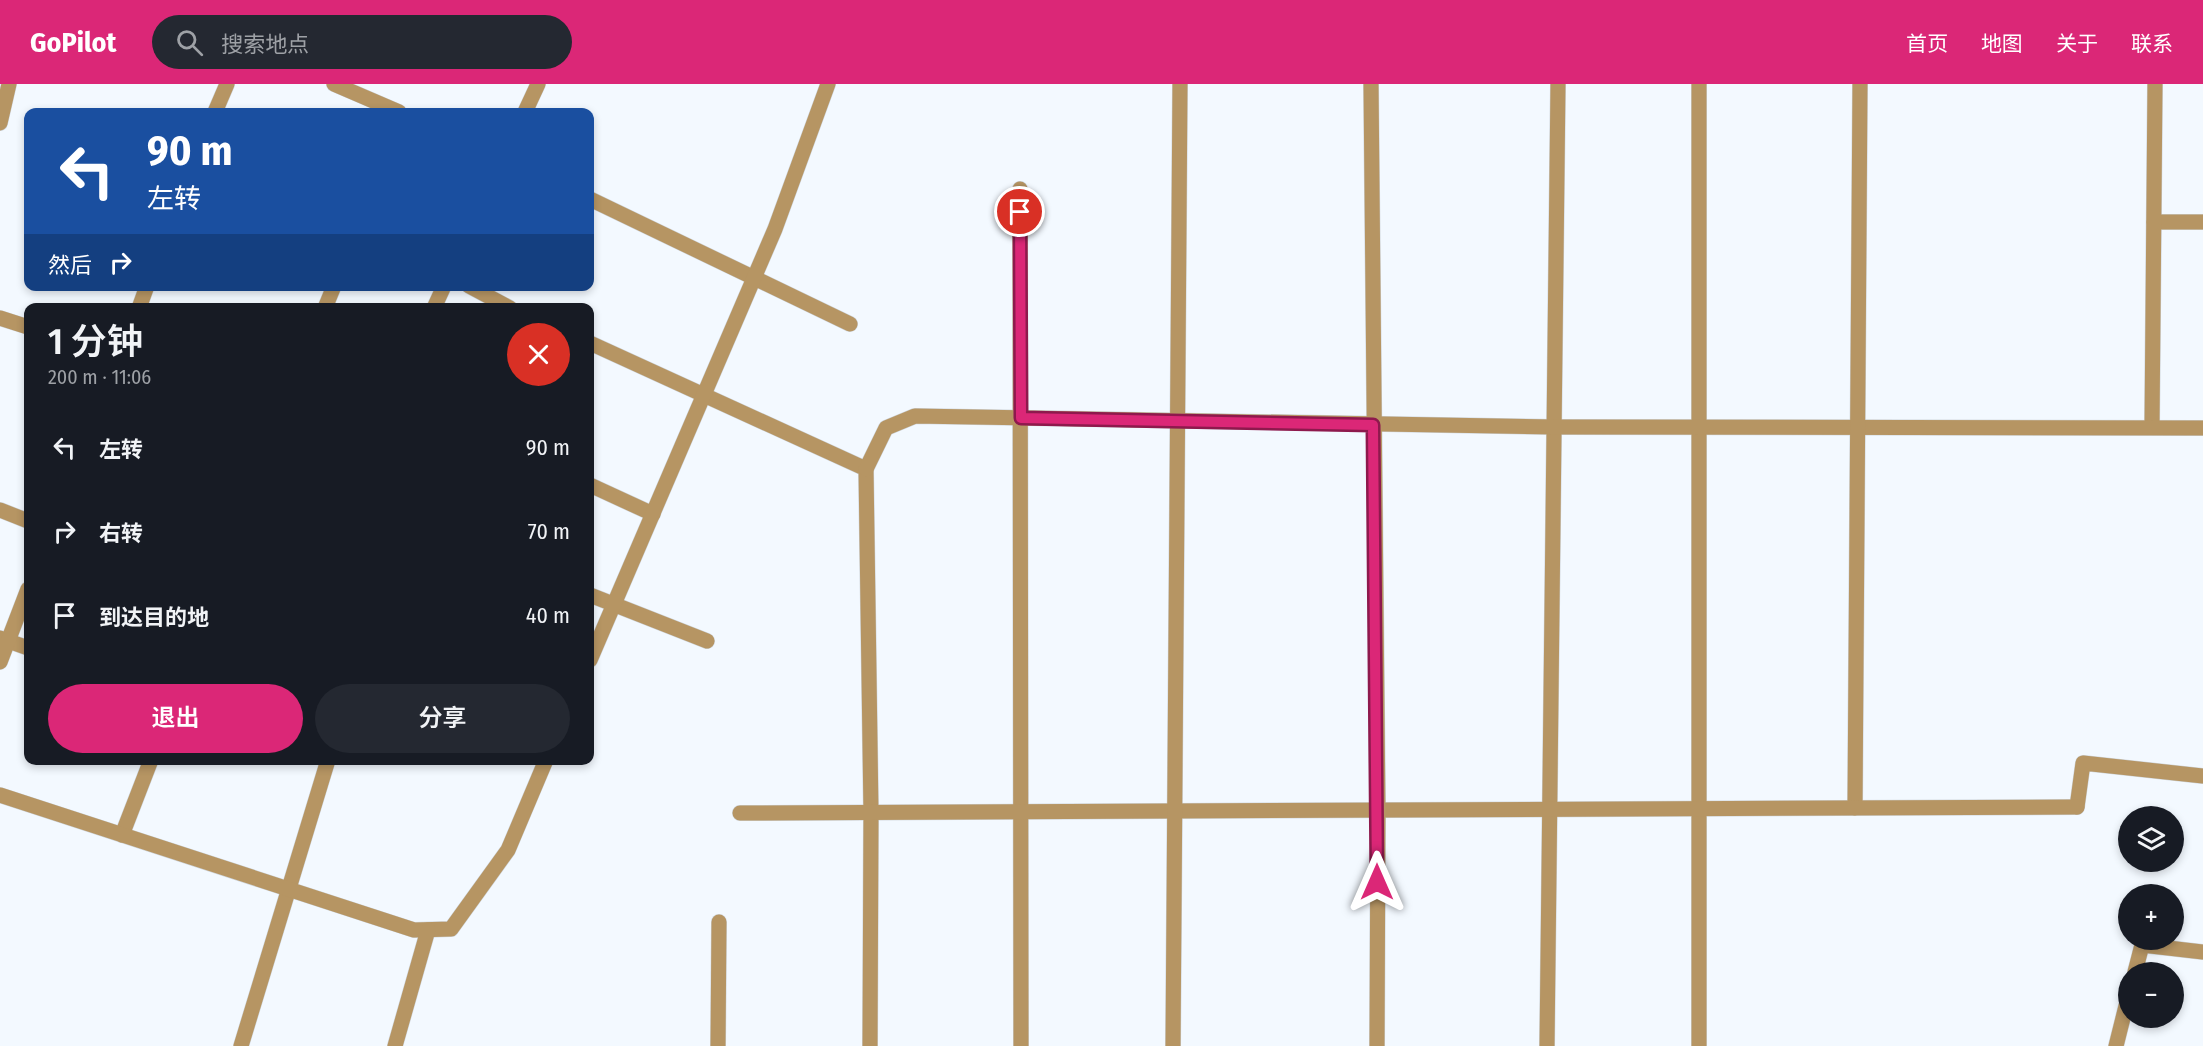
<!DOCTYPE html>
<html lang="zh">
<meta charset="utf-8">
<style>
body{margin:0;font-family:"Fira Sans Condensed","Noto Sans SC",sans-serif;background:#242831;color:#f1f3f6;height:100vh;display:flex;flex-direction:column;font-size:22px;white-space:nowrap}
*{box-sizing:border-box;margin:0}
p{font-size:20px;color:#9ea1a6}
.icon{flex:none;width:33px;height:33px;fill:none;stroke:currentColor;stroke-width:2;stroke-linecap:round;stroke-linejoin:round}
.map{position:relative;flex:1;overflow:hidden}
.drawer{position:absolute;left:24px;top:219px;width:570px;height:462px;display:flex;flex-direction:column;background:#171b24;border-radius:12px;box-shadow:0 3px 9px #0003}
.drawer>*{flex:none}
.top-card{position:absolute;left:24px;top:24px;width:570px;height:183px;border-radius:12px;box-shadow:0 3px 9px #0003;background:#1a4fa0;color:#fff;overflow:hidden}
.tools{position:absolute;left:2118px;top:722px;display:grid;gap:12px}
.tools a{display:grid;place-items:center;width:66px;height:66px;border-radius:50%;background:#171b24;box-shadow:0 3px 9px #0003;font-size:30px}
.pin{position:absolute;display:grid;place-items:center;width:51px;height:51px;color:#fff;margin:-26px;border:3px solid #fff;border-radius:50%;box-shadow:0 2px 6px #0007}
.me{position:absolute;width:66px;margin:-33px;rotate:0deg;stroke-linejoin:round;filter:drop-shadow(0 0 4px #0008)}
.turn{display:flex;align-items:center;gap:21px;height:126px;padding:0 24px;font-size:27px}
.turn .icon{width:78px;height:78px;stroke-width:2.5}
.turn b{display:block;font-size:42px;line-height:51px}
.then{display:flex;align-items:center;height:57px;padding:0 24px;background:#0003;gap:12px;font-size:22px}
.round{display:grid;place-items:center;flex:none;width:63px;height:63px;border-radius:32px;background:#242831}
.headline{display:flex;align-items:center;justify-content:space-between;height:102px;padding:0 24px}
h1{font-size:36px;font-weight:600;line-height:45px}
.primary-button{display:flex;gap:12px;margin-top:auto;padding:12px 24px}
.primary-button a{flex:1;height:69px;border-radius:36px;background:#db2777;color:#fff;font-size:24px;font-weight:600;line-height:69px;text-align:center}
.primary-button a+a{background:#242831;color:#f1f3f6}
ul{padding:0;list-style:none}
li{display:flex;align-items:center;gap:18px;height:84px;padding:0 24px}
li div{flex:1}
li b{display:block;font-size:22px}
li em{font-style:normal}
header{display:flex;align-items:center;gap:36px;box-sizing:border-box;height:84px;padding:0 30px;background:#db2777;color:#fff}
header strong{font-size:28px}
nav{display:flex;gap:33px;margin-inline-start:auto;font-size:21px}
.search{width:420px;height:54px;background:#242831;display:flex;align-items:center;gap:15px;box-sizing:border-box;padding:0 21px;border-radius:33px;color:#9ea1a6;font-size:22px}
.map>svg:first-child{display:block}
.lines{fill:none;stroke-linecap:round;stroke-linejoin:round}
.service-casing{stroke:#ced4d9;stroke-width:16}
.minor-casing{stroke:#ced4d9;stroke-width:16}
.service{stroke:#b69563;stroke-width:15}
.minor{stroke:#b69563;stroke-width:15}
.route-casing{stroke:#8e194d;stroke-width:15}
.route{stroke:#db2777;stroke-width:10}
</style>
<header>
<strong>GoPilot</strong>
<div class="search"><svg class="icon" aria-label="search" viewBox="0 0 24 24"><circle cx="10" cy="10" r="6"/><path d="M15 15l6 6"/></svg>搜索地点</div>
<nav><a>首页</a><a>地图</a><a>关于</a><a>联系</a></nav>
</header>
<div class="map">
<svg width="2203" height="962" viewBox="0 0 2203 962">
<rect width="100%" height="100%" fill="#f3f9ff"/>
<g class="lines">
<g class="service-casing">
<g id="service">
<path d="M 334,0 L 399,28"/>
<path d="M 1699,0 L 1699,962"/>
<path d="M 590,115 L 850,240"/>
<path d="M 2154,138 L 2203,138"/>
<path d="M 469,202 L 510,224"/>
<path d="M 325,224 L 334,202"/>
<path d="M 0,234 L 28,243"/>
<path d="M 590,259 L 866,385 L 871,729 L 870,962"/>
<path d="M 2152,342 L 2155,0"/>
<path d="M 590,401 L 653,430"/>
<path d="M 0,426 L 28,437"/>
<path d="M 590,511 L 707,557"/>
<path d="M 0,554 L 28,564"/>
<path d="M 2077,723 L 2083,679 L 2203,692"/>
<path d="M 122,751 L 151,676"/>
<path d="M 2142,861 L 2203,868"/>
<path d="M 241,962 L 328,676"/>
<path d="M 1547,962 L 1558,0"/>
</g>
</g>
<g class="minor-casing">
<g id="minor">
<path d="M 1371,0 L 1378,727 L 1377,962"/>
<path d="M 215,28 L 227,0"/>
<path d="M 525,28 L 538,0"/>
<path d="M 0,39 L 9,0"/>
<path d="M 1020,105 L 1021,962"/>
<path d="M 139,224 L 147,202"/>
<path d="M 434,224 L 444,202"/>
<path d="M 866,385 L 886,344 L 915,332 L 1554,343 L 2203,344"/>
<path d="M 590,576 L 775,145 L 828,0"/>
<path d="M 0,578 L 28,505"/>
<path d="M 0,711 L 414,846 L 451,845 L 508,766 L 546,676"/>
<path d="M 1855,724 L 1860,0"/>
<path d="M 740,729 L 2077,723"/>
<path d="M 2135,888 L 2142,861"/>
<path d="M 395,962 L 428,846"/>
<path d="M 718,962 L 719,838"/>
<path d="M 1173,962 L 1180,0"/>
<path d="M 2116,962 L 2128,914"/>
</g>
</g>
<use href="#service" class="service"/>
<use href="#minor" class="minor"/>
</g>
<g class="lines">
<g class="route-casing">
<path id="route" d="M 1020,128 L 1021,334 L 1373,341 L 1377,798"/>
</g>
<use href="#route" class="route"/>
</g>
</svg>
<div class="tools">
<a><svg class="icon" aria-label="layers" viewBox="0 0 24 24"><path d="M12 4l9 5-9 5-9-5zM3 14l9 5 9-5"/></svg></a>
<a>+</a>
<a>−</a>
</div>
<div class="pin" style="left:1020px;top:128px;background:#d93025"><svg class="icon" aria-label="arrive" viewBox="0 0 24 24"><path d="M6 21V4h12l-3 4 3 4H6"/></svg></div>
<svg class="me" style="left:1377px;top:798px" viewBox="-20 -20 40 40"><path d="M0-17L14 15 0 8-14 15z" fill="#db2777" stroke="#fff" stroke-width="4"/></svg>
<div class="top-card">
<div class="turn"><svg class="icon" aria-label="left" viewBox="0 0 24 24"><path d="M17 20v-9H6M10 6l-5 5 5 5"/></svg><div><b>90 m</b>左转</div></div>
<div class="then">然后<svg class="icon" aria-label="right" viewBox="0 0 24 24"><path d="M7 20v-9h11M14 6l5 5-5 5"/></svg></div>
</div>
<section class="drawer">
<div class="headline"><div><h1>1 分钟</h1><p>200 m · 11:06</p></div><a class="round" style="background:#d93025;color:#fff"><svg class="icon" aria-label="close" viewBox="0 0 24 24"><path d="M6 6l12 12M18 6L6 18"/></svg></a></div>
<ul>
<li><svg class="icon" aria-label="left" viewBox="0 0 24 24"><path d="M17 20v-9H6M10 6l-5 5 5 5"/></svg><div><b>左转</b></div><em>90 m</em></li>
<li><svg class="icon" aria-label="right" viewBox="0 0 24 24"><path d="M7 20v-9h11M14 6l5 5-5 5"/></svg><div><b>右转</b></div><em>70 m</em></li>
<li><svg class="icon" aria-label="arrive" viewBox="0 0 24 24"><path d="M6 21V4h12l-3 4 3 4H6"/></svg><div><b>到达目的地</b></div><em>40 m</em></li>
</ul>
<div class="primary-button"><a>退出</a><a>分享</a></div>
</section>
</div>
